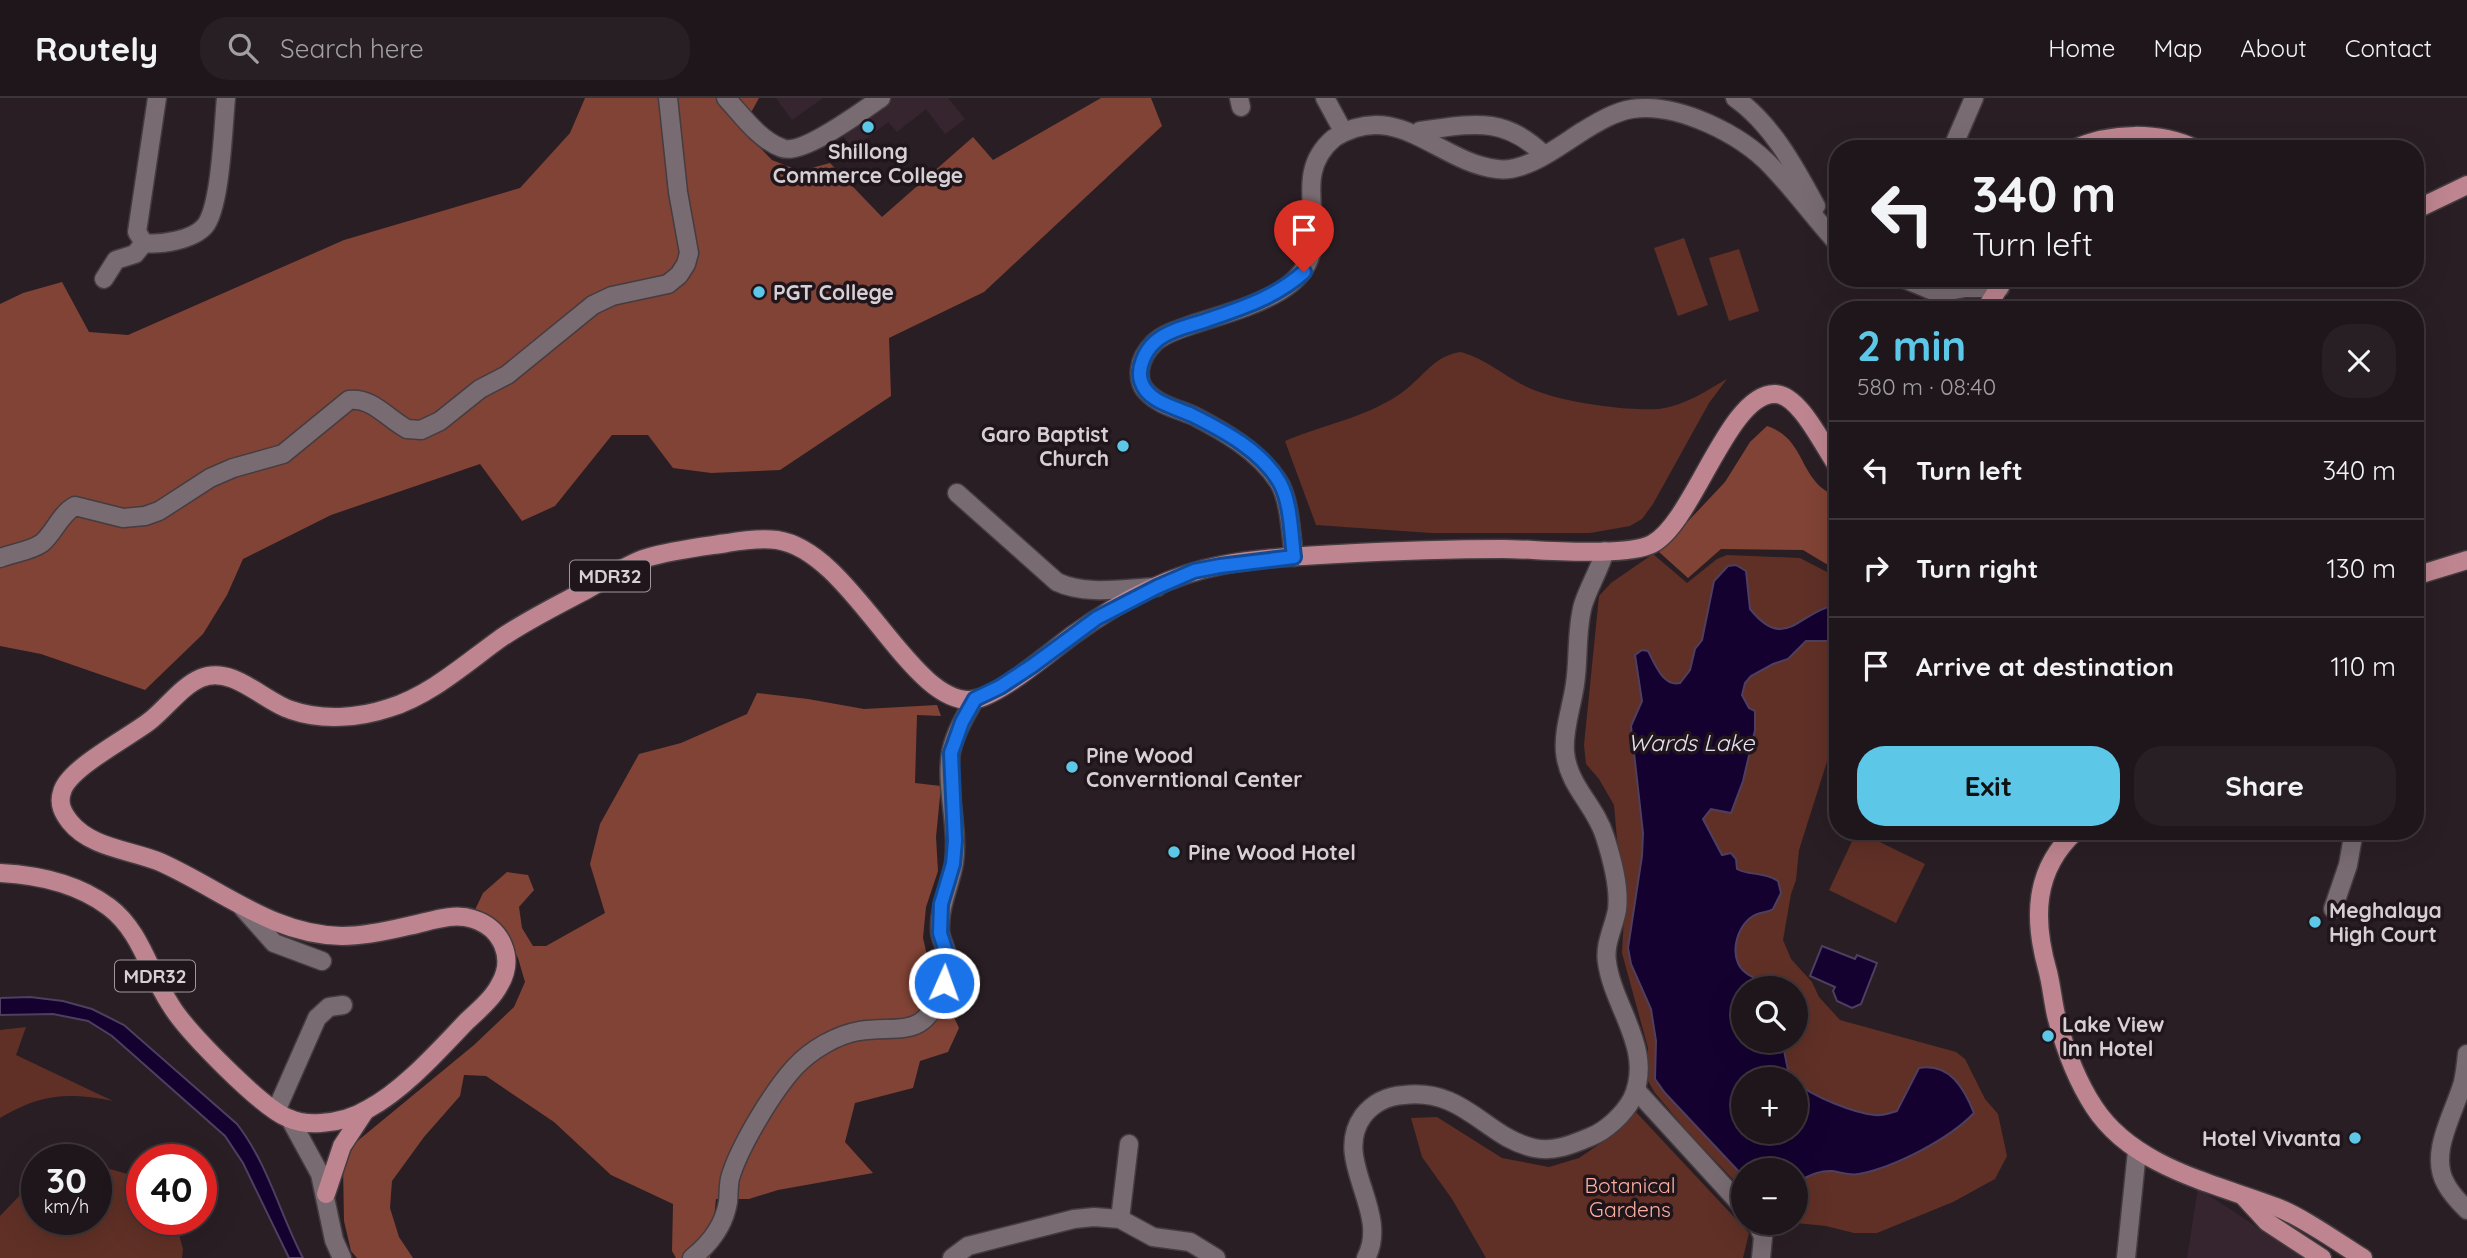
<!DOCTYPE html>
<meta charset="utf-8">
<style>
body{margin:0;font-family:Quicksand,sans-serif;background:#271f24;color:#f1f3f6;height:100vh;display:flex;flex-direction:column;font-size:26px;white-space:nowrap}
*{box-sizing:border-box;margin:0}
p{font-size:23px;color:#a19fa3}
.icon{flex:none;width:38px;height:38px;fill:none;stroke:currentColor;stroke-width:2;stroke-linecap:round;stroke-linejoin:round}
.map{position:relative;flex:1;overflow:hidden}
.sheet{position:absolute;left:1829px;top:203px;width:595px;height:539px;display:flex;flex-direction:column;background:#1f161b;border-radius:28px;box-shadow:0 7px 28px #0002,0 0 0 2px #3c353a}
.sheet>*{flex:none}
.guide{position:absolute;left:1829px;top:42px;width:595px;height:147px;border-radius:28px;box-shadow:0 7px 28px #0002,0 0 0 2px #3c353a;background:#1f161b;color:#f1f3f6;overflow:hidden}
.tools{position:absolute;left:1731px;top:878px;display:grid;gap:14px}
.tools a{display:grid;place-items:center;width:77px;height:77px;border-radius:50%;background:#1f161b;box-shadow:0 7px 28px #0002,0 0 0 2px #3c353a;font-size:35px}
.speed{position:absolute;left:21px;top:1046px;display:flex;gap:14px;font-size:35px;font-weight:700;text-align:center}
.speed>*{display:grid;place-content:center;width:91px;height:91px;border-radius:50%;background:#1f161b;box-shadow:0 7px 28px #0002,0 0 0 2px #3c353a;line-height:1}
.speed small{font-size:18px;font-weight:400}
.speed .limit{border:10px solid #d22;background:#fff;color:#111}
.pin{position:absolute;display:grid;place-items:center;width:60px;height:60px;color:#fff;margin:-72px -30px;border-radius:50% 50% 50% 0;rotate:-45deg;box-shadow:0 0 7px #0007}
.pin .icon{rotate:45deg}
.me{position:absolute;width:77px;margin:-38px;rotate:2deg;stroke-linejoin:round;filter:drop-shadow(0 0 5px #0008)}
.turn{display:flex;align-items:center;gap:24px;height:147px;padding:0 28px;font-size:32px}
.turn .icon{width:91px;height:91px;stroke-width:2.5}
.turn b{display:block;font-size:49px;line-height:60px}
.round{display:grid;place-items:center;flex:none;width:74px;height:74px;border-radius:28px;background:#271f24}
.summary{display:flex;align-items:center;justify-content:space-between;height:119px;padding:0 28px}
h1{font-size:42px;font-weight:700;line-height:52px;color:#5dc7e8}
.button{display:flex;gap:14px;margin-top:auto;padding:14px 28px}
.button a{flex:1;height:80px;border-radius:28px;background:#5dc7e8;color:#111;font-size:28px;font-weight:700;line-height:80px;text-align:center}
.button a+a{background:#271f24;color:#f1f3f6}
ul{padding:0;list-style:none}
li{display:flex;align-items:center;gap:21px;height:98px;padding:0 28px;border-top:2px solid #3c353a}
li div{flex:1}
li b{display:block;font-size:26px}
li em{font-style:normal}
header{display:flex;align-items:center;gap:42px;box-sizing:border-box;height:98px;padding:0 35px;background:#1f161b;border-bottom:2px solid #3c353a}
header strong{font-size:33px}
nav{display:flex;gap:38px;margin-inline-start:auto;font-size:24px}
.search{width:490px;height:63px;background:#271f24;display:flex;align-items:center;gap:18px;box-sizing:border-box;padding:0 24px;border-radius:28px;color:#a19fa3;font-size:26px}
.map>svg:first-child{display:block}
.built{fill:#36252f}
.green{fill:#603026;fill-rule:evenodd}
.forest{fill:#814335}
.water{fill:#140130;stroke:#4e3f61;stroke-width:2}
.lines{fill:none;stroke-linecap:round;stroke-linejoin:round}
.minor-casing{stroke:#443c40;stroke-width:21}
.major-casing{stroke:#443c40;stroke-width:21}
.minor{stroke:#786b72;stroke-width:18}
.major{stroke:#be8590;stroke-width:18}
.route-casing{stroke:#114b97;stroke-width:18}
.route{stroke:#1a73e8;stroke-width:12}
.poi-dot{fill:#5dc7e8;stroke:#1f151b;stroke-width:2.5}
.labels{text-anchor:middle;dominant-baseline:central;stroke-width:7;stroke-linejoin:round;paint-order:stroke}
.shield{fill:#1f151b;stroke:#9f979c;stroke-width:2}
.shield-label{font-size:19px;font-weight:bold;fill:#d6cfd3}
.poi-label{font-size:21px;font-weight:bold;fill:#d6cfd3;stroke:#1f151b;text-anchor:start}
.park-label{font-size:21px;fill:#fdaf9e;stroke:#1f151b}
.water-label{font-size:23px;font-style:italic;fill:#e4e1f2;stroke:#1f151b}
</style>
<header>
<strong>Routely</strong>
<div class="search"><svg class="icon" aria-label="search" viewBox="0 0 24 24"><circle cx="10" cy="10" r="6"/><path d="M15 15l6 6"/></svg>Search here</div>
<nav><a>Home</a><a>Map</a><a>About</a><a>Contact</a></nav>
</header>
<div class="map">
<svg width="2467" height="1160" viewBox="0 0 2467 1160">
<rect width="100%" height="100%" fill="#291e24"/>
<g class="built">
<path d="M 776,0 L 823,0 L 792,22 Z"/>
<path d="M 892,0 L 948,0 L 965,21 L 945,36 L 926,11 L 897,34 L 888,24 L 853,51 L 843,38 Z"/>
<path d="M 2198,1090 L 2304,1160 L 2187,1160 Z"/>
</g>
<g class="green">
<path d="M 1684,140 L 1708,207 L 1678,218 L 1654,150 Z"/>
<path d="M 1739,151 L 1759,213 L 1729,223 L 1709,160 Z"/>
<path d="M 1461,254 C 1486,261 1504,278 1527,289 C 1558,304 1624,313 1659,311 C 1684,308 1706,293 1727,281 L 1709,305 L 1653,406 L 1642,421 L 1630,428 L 1590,435 L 1431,435 L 1316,427 L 1285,343 C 1325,326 1369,319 1404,293 C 1424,278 1435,257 1461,254 Z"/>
<path d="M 1653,456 L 1687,485 L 1717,461 L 1727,457 L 1800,460 L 1827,474 L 1837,490 L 1837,619 L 1833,627 L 1831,651 L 1799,752 L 1796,782 L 1791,796 L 1783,842 L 1791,861 L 1812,884 L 1819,899 L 1840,922 L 1956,954 L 1965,961 L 1985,1001 L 1998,1016 L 2007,1058 L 1995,1081 L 1953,1104 L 1877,1135 L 1854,1135 L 1826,1128 L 1796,1125 L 1796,1073 L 1743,1073 L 1743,1092 L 1687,1033 L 1655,995 L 1648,983 L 1648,950 L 1622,855 L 1625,800 L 1618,752 L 1614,707 L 1599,681 L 1586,666 L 1584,647 L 1599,498 L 1611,485 ZM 1743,891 L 1796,891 L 1796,943 L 1743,943 ZM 1743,982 L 1796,982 L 1796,1034 L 1743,1034 Z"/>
<path d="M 1857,733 L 1925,766 L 1896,825 L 1829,792 Z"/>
<path d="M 26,929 L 16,957 L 113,1003 C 67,994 41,996 0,1020 L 0,932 Z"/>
<path d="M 1634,1012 L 1749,1135 L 1743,1160 L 1486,1160 L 1452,1101 L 1422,1059 L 1411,1020 L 1437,1019 L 1502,1060 L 1549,1069 L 1579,1060 L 1607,1041 Z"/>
<path d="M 96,1067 L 131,1077 L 142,1085 L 142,1122 L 175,1122 L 183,1151 L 182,1160 L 0,1160 L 0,1118 L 23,1094 L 37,1084 L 37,1122 L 96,1122 Z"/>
</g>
<g class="forest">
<path d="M 585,0 L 759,0 L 742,31 L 772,62 L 800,73 L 830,65 L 882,119 L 973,39 L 993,62 L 1101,0 L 1151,0 L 1162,28 L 984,194 L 889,240 L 891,298 L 780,372 L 711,375 L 673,370 L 648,337 L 612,337 L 555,408 L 522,423 L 480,366 L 331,417 L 243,461 L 227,497 L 203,536 L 145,592 L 41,556 L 0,548 L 0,206 L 23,195 L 62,184 L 89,234 L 128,237 L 344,142 L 520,90 L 570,35 Z"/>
<path d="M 1767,328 C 1797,338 1798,361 1815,383 C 1820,390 1830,395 1837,401 L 1837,480 L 1828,467 L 1803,452 L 1721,451 L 1688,480 L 1659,454 L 1725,384 L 1750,344 Z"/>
<path d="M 757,595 L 808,601 L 864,611 L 937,607 L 941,618 L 917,617 L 915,685 L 941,688 L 936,739 L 938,773 L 926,809 L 923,840 L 929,866 L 959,930 L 948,954 L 920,963 L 913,990 L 855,1005 L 845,1044 L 873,1075 L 778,1092 L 749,1101 L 716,1101 L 710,1160 L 676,1160 L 672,1153 L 673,1106 L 611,1077 L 554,1024 L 486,978 L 464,977 L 460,998 L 424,1039 L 392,1083 L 390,1110 L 399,1139 L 413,1160 L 357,1160 L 351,1153 L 344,1123 L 343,1069 L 355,1045 L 474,947 L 514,909 L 525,884 L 518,860 L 506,838 L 474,814 L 483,795 L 507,774 L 528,777 L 534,792 L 519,809 L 522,830 L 533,848 L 546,848 L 605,815 L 590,766 L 600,726 L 639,656 L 681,645 L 747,616 Z"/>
</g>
<g class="water">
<path d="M 1736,467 L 1746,473 L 1750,511 C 1785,554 1797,516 1834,507 L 1838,509 L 1837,540 L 1829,543 L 1806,543 L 1788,561 L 1773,566 L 1751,578 L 1745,585 L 1742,597 L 1749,610 L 1755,613 L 1755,632 L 1743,683 L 1731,715 L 1711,711 L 1703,721 L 1722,757 L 1731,755 L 1736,761 L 1737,771 C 1749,778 1763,773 1778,783 L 1781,795 L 1773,811 C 1767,815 1759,814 1753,818 C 1735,829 1728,862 1746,875 C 1755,882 1766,883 1775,891 L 1743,891 L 1743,943 L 1782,943 L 1788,972 L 1794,982 L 1743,982 L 1743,1034 L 1796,1034 L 1796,984 C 1811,998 1854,1015 1875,1017 C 1882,1018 1890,1015 1897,1013 L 1919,970 C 1950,965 1964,990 1974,1015 C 1949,1041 1895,1069 1859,1076 C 1849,1078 1841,1074 1832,1073 C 1819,1072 1807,1079 1796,1084 L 1796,1073 L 1743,1073 L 1743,1078 L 1665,995 L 1655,981 L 1656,943 L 1651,911 L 1631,866 L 1628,850 L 1642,758 L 1643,735 L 1631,628 L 1642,603 L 1635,557 L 1642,552 L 1648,553 C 1655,566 1663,589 1680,585 L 1690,572 L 1695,551 L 1702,542 L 1714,483 L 1728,468 Z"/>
<path d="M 1822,848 L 1855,861 L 1857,857 L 1877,865 L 1861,906 L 1852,910 L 1837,903 L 1833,893 L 1835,889 L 1810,878 Z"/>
<path d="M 30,899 L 63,903 L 92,911 L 124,927 L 237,1026 C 268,1066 280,1116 303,1160 L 289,1160 L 243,1065 L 225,1038 L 112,938 L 88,923 L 53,916 L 0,917 L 0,900 Z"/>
</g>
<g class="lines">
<g class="minor-casing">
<g id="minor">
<path d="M 157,0 L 137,134 L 144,145 C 161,147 193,142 205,128 C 221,108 223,29 226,0"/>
<path d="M 726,0 C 742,17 759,42 782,50 C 802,58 862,13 881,0"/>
<path d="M 1239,0 L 1241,9"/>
<path d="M 1325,0 L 1343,33"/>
<path d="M 1735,0 C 1771,25 1795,69 1816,108"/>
<path d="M 1420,33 C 1471,26 1504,17 1544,57"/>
<path d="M 1952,51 L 1974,0"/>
<path d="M 1902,180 L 1938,195 L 1965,190 L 2000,190"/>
<path d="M 104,181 L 116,162 L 135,156 L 144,145"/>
<path d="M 957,395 L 1057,484 C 1087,498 1125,490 1157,489"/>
<path d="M 1294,459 C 1291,438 1290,400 1278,383 C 1258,353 1225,334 1194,318 C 1178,311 1158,307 1146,293 C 1141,288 1139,279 1140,271 C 1141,262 1147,252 1154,245 C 1164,235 1183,230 1197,225 C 1225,216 1255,208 1280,193 C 1350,151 1279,86 1334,40 C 1397,0 1438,64 1497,71 C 1526,75 1559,48 1583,33 C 1598,24 1614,14 1632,11 C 1677,4 1741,36 1772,69 C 1795,93 1815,121 1838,146"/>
<path d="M 0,460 C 13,455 31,453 42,445 C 55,434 60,416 75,408 L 123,420 L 145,418 L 159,413 L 210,380 L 233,370 L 283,356 L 349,302 C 372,299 388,321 407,331 L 421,332 L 440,323 L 480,291 L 507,277 L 593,207 L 612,198 L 668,186 L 679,177 L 686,166 L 689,155 L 678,94 L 668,0"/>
<path d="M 242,809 L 274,845 L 322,863"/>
<path d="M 2333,811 L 2348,767 L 2354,733"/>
<path d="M 2467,956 C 2466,966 2465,975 2463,984 C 2455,1014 2428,1055 2446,1086 C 2451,1096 2459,1104 2467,1112"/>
<path d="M 1636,992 L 1743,1109"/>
<path d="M 276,1013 L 317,920 L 329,909 L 343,907"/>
<path d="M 290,1021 L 320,1076 L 334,1142 L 342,1160"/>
<path d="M 1120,1121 L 1129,1046"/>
<path d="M 1757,1125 L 1763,1139 L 1761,1160"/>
<path d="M 692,1160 C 711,1145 724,1128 728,1104 C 729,1095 728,1085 731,1077 C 741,1046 773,993 795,969 C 811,952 836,937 859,933 C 903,927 925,942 942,889 C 945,880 948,866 947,857 C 946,849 940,841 940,832 C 939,808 950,788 954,765 C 959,728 945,690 951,654 C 955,635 965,618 975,601"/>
<path d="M 952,1160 L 968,1148 L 1074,1121 L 1094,1119 L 1120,1121 L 1153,1139 L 1190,1144 L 1216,1160"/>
<path d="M 1366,1160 C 1391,1113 1331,1062 1363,1018 C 1373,1005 1388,998 1404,997 C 1465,990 1485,1039 1534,1050 C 1554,1054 1571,1047 1590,1039 C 1606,1033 1624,1016 1632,1001 C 1655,952 1613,910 1607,864 C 1604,846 1614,829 1617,812 C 1620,789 1612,761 1605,739 C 1596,708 1568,688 1565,654 C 1563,632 1572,608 1575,586 C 1579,560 1576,532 1583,507 C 1589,488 1599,473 1605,453"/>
<path d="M 2126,1160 L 2137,1053"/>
</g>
</g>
<g class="major-casing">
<g id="major">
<path d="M 2073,51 C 2111,34 2159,33 2196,51"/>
<path d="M 2415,112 L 2467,87"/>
<path d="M 1985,212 L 2005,180"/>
<path d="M 2415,478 L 2467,462"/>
<path d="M 2076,733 C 2033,772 2033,822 2048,874 C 2052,890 2053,906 2057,921 C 2065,951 2077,983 2094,1009 C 2133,1069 2213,1085 2276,1109 C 2301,1118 2339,1145 2363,1160"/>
<path d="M 0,775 C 39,777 77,785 109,809 C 141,833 149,874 170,906 C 186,933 261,1009 288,1020 C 299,1025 310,1026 321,1025 C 337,1024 355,1019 368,1011 C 404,992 439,952 467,923 C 479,912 493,900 500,886 C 515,860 502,830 473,821 C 452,814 429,824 408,828 C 387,833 364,838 342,838 C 272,837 221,791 160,764 C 131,752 91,750 70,724 C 63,715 58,706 62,694 C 68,670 130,639 151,622 C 167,609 182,588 201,580 C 233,567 263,603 291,612 C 322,623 359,620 389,610 C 431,597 466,565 501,540 C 529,521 558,507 588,491 C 607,480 625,467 646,460 C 672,452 700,449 727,445 C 744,442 760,440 777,442 C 854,453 913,616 977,601 C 1004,594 1050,554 1073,537 C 1117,505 1169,477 1222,467 C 1260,460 1299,458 1338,456 C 1393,453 1448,451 1503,451 C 1538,451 1624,460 1652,446 C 1694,424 1728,295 1775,296 C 1800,296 1824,350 1838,369"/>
<path d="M 326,1096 L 342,1048 L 365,1013"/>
<path d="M 2244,1099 L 2267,1124 L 2322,1160"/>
</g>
</g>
<use href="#minor" class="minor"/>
<use href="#major" class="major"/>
</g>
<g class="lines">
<g class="route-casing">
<path id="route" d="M 944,885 L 947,857 L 940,835 L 941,806 L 953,766 L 955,743 L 951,655 L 962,624 L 975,601 L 1000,589 L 1032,568 L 1097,520 L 1157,489 L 1194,473 L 1220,468 L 1294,459 C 1291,436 1291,405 1280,385 C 1262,353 1224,333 1192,317 C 1175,309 1147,304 1141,283 C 1137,270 1145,253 1155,244 C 1167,233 1188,228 1204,223 C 1239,211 1275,200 1304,174"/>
</g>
<use href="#route" class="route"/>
</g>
<g class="poi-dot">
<circle cx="868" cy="29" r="7"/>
<circle cx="759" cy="194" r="7"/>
<circle cx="1123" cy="348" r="7"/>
<circle cx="1072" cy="669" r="7"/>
<circle cx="1174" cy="754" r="7"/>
<circle cx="2315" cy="824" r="7"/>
<circle cx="2048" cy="938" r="7"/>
<circle cx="2355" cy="1040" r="7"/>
</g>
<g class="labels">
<g class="shield">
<rect x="570" y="462.5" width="80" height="31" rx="5"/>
<rect x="115" y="862.5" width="80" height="31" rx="5"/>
</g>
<g class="shield-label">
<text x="610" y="478">MDR32</text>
<text x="155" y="878">MDR32</text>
</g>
<g class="poi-label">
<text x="868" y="53" text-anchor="middle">Shillong<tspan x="868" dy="24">Commerce College</tspan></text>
<text x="773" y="194">PGT College</text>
<text x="1109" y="336" text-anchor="end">Garo Baptist<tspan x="1109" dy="24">Church</tspan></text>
<text x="1086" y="657">Pine Wood<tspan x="1086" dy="24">Converntional Center</tspan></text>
<text x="1188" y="754">Pine Wood Hotel</text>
<text x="2329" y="812">Meghalaya<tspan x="2329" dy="24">High Court</tspan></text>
<text x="2062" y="926">Lake View<tspan x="2062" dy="24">Inn Hotel</tspan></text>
<text x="2341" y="1040" text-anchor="end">Hotel Vivanta</text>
</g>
<g class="park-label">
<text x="1630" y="1087">Botanical<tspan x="1630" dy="24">Gardens</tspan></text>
</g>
<g class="water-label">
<text x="1691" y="644">Wards Lake</text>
</g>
</g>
</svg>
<div class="tools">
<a><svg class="icon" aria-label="search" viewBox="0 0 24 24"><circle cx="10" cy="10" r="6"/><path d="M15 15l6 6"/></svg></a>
<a>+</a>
<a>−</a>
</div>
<div class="speed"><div>30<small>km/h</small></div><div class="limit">40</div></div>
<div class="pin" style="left:1304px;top:174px;background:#d93025"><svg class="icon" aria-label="arrive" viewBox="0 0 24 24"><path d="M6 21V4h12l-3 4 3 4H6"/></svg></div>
<svg class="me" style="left:944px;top:885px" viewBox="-20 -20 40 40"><circle r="17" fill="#1a73e8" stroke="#fff" stroke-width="3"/><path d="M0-11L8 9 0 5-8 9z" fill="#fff"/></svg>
<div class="guide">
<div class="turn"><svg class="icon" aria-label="left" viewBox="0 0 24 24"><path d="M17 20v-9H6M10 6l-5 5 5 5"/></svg><div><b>340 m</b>Turn left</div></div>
</div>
<section class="sheet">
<div class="summary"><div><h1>2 min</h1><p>580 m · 08:40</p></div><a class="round"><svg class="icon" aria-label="close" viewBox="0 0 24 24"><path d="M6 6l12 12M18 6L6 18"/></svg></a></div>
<ul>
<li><svg class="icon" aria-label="left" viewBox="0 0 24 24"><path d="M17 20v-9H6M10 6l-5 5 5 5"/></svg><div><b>Turn left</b></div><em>340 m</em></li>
<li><svg class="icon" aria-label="right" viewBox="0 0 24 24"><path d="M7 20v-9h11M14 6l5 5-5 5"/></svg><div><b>Turn right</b></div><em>130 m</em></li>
<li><svg class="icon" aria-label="arrive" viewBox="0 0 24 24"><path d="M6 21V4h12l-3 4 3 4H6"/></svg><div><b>Arrive at destination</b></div><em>110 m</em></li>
</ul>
<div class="button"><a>Exit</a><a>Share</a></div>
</section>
</div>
